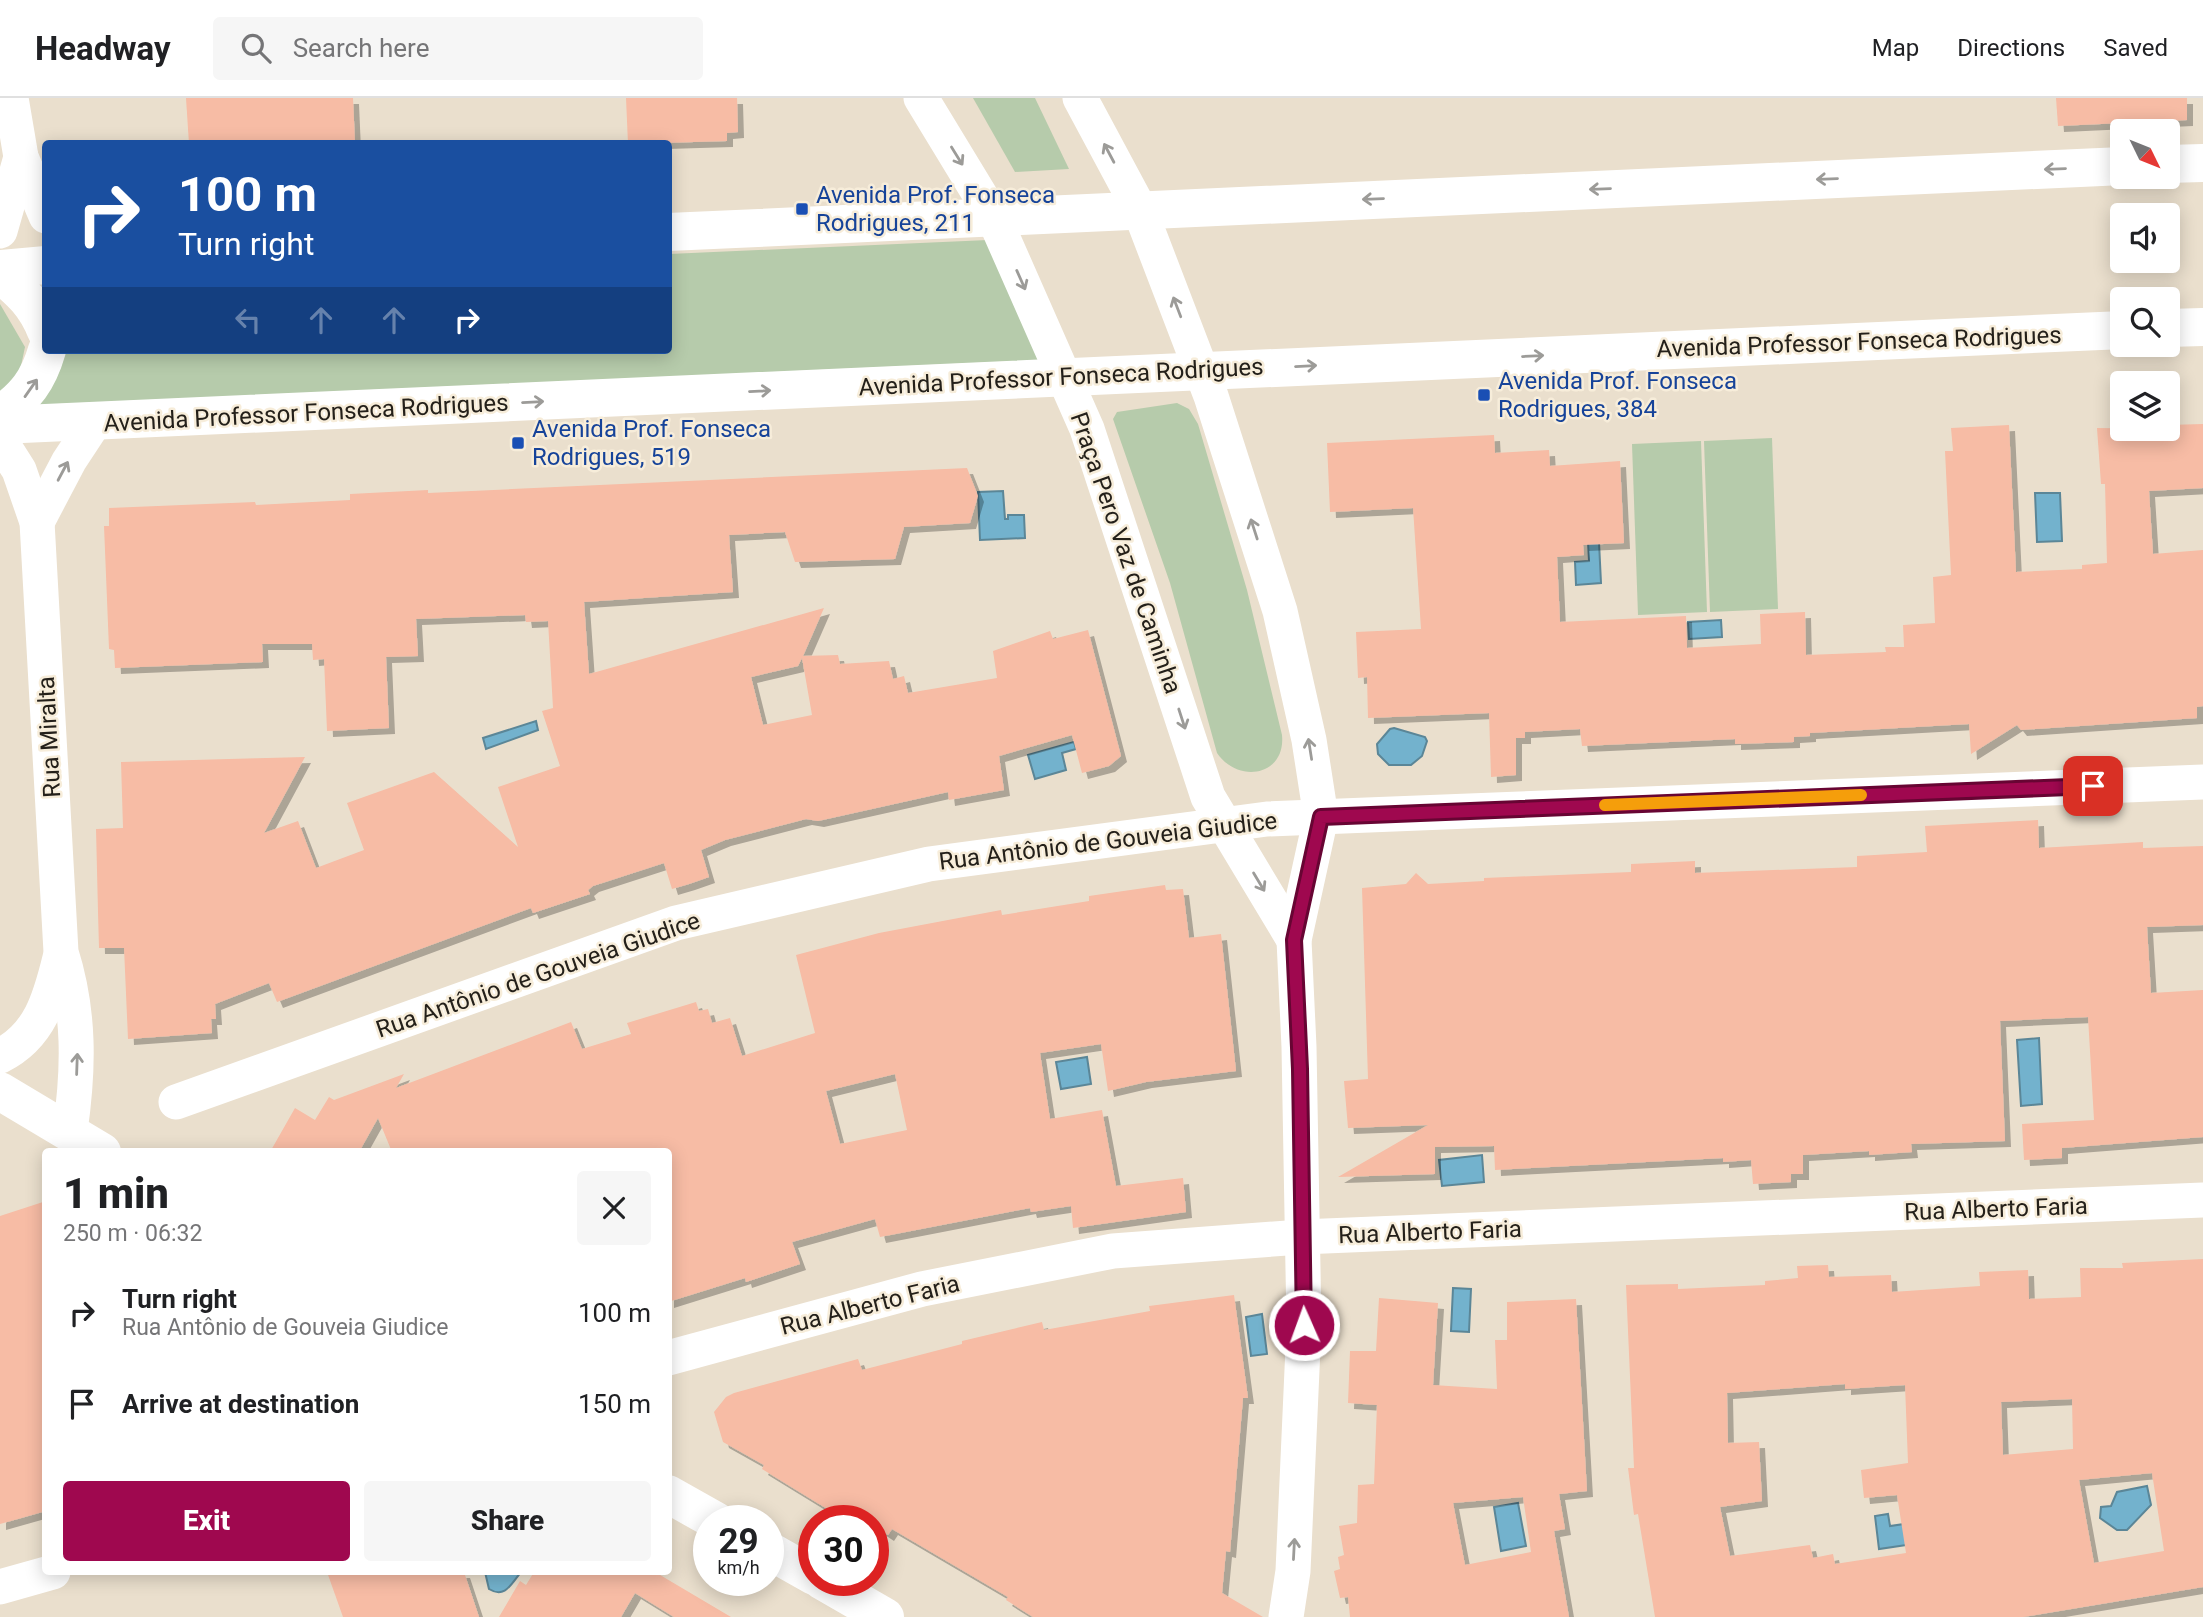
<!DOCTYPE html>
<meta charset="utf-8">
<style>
body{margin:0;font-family:Roboto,sans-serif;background:#f6f6f6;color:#202124;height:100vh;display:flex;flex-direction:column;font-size:26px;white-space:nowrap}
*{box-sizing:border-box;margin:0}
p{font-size:23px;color:#757577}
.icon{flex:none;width:38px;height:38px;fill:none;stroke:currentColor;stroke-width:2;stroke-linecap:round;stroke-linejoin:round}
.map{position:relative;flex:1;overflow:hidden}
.side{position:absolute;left:42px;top:1050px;width:630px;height:427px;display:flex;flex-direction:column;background:#fff;border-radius:7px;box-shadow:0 4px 18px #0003}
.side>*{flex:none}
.hud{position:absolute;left:42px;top:42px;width:630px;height:214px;border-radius:7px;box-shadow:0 4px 18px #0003;background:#1a4fa0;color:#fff;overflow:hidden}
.needle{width:46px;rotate:133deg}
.buttons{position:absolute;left:2110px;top:21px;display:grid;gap:14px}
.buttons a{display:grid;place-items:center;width:70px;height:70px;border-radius:7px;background:#fff;box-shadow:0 4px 18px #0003;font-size:35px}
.speed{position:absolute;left:693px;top:1407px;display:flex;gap:14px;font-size:35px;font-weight:700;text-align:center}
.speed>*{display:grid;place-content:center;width:91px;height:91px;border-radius:50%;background:#fff;box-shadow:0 4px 18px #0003;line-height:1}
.speed small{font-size:18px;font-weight:400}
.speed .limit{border:10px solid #d22;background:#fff;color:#111}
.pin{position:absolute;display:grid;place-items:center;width:60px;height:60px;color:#fff;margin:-30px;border-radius:14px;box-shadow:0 4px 10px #0006}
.me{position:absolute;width:77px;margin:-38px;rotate:358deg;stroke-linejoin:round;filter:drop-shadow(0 0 5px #0008)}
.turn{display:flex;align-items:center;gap:24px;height:147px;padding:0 21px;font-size:32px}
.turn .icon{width:91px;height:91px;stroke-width:2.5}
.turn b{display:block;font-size:49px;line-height:60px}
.lanes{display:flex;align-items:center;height:66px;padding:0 21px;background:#0003;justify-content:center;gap:35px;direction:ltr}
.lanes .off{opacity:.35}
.round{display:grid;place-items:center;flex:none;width:74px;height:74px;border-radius:7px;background:#f6f6f6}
.summary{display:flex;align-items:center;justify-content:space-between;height:119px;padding:0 21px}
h1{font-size:42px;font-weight:800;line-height:52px}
.action{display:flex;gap:14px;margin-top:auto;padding:14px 21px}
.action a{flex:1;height:80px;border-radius:7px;background:#9f084f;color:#fff;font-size:28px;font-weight:800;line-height:80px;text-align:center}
.action a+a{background:#f6f6f6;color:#202124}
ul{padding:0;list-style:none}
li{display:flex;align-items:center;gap:21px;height:91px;padding:0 21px}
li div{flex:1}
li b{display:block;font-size:26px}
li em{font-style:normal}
header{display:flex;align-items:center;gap:42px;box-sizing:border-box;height:98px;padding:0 35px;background:#fff;border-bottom:2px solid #e0e0e0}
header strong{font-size:33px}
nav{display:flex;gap:38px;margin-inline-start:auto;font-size:24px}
.search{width:490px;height:63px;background:#f6f6f6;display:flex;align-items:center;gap:18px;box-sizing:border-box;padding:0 24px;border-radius:7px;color:#757577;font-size:26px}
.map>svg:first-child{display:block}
.green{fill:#b6cbab}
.water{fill:#73b2cd;stroke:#5b8697;stroke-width:2}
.building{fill:#f7bca5;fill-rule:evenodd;filter:url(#shadow)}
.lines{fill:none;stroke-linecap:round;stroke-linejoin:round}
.minor{stroke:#fff;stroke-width:35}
.tertiary{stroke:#fff;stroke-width:38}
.trunk{stroke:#fff;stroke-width:38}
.oneway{stroke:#9c9b98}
.route-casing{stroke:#670533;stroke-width:18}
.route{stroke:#9f084f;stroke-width:12}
.slow{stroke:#f59e0b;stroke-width:12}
.transit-dot{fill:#1a4fb4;stroke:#f7edda;stroke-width:2.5}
.labels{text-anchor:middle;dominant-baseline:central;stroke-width:5;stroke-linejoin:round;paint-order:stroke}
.transit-label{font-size:24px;fill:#164399;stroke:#f7edda;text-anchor:start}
.street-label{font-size:24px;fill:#24201a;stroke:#f7edda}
</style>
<header>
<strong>Headway</strong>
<div class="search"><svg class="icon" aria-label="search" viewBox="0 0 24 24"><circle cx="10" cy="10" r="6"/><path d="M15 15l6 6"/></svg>Search here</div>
<nav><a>Map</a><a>Directions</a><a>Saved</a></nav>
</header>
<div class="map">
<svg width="2203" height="1519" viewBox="0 0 2203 1519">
<defs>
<filter id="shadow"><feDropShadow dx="6" dy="6" stdDeviation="0" flood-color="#0004"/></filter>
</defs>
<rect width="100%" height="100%" fill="#eadfcd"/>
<g class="green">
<path d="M 973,0 L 1035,0 L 1069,71 L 1015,74 Z"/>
<path d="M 988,142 L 1043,262 L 35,307 L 57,252 L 668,252 L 669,156 Z"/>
<path d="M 0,206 L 25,249 L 18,282 L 0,299 Z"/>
<path d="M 1177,305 L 1189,311 L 1198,326 L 1247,492 L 1282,637 C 1286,678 1238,686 1217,655 L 1170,485 L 1113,321 L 1117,314 Z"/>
<path d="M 1772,340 L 1778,511 L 1710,514 L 1704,343 Z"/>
<path d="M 1701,343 L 1707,514 L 1638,517 L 1632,346 Z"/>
</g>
<g class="water">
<path d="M 1003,393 L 1005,421 L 1008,421 L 1008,417 L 1024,417 L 1025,440 L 980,442 L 978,394 Z"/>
<path d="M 2035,395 L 2060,395 L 2062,443 L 2037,444 Z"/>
<path d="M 1587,424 L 1598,424 L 1601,485 L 1576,487 L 1575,464 L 1589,463 Z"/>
<path d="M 1721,522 L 1722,539 L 1689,541 L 1688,524 Z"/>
<path d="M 536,623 L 538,632 L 486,651 L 483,640 Z"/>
<path d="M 1394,630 L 1425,639 L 1427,643 L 1422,658 L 1411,667 L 1389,667 L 1378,656 L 1377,646 L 1390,631 Z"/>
<path d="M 1074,644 L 1076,651 L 1062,655 L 1066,672 L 1035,681 L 1028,657 Z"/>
<path d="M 2039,940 L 2042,1006 L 2021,1008 L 2017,942 Z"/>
<path d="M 1087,959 L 1091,986 L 1061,991 L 1056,964 Z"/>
<path d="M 1482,1057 L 1484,1084 L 1442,1088 L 1439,1062 Z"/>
<path d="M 1453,1190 L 1471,1191 L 1469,1234 L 1451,1233 Z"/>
<path d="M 1262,1216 L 1267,1256 L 1251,1258 L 1246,1219 Z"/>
<path d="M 2147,1388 L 2151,1407 L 2127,1432 L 2117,1432 L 2100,1420 L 2101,1409 L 2111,1408 L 2117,1394 Z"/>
<path d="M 1518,1405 L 1526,1448 L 1501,1453 L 1494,1409 Z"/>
<path d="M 1888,1416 L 1890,1428 L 1925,1423 L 1927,1444 L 1879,1451 L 1875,1418 Z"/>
<path d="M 485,1474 L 521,1474 C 511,1486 505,1501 489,1491 Z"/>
</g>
<g class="building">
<path d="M 186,0 L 353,0 L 355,46 L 189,46 Z"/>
<path d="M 626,0 L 737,0 L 738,34 L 727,35 L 727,43 L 628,46 Z"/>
<path d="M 2056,0 L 2187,0 L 2187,22 L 2058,28 Z"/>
<path d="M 2203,326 L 2203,390 L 2149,393 L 2153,456 L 2203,452 L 2203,608 L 2197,609 L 2197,620 L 2021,632 L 2017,627 L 1971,656 L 1969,626 L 1810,635 L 1810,638 L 1794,639 L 1794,644 L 1735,646 L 1735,641 L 1582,648 L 1580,631 L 1525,634 L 1525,640 L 1516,640 L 1516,677 L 1491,679 L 1489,615 L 1368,620 L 1367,579 L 1358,580 L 1356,534 L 1421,531 L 1413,410 L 1330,414 L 1327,345 L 1494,337 L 1495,355 L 1549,352 L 1550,368 L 1620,363 L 1624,445 L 1583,447 L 1584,457 L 1557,459 L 1560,524 L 1686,518 L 1687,550 L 1761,546 L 1760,516 L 1805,514 L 1806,557 L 1886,554 L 1885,549 L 1904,549 L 1903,527 L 1935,525 L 1933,479 L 1951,477 L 1945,353 L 1953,353 L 1951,330 L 2009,327 L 2016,474 L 2082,471 L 2082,467 L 2107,465 L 2105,386 L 2101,386 L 2097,330 L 2168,331 L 2168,327 Z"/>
<path d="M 967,370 L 978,398 L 970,425 L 904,429 L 895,461 L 795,464 L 785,434 L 729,437 L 733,494 L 584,504 L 589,576 L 824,510 L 803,558 L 838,557 L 840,566 L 889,563 L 893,581 L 904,578 L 908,595 L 997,580 L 993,553 L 1050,533 L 1053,541 L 1088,532 L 1121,658 L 1109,668 L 1082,675 L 1072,637 L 999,658 L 1004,692 L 949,702 L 948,694 L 818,723 L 806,721 L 725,742 L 701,752 L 709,779 L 689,786 L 672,791 L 664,765 L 593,788 L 588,792 L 590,796 L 533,815 L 531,810 L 277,904 L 269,885 L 215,906 L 216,921 L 211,921 L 212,935 L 128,941 L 124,850 L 99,850 L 98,814 L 96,731 L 123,730 L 121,664 L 305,659 L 264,735 L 298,723 L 316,770 L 364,752 L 347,705 L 434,674 L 518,749 L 498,689 L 560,668 L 542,613 L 553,610 L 548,523 L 526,524 L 525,517 L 416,521 L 418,558 L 386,559 L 389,630 L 327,633 L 324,561 L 313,562 L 312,546 L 262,546 L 263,564 L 115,570 L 114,552 L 109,551 L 104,428 L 109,428 L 109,410 L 255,404 L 256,407 L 350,402 L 350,396 L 428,392 L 428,395 ZM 802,560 L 812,617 L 763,627 L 751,579 L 798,568 Z"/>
<path d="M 2038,722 L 2039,750 L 2143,744 L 2143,750 L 2203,748 L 2203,827 L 2147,829 L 2151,895 L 2203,892 L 2203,1039 L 2062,1050 L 2062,1060 L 2024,1062 L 2022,1026 L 2094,1022 L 2088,919 L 2000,923 L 2005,1043 L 1911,1046 L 1912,1054 L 1869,1057 L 1869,1053 L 1803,1057 L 1803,1076 L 1791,1076 L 1791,1084 L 1753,1086 L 1751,1062 L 1723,1064 L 1723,1060 L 1495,1072 L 1494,1048 L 1435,1049 L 1435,1076 L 1338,1079 L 1428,1027 L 1348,1030 L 1344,983 L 1368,981 L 1362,790 L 1406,786 L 1416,775 L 1428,786 L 1484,783 L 1484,780 L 1631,774 L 1631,766 L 1695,763 L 1695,775 L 1857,769 L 1857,758 L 1927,754 L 1925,728 Z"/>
<path d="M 1165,787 L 1166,792 L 1183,791 L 1189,840 L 1221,836 L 1236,973 L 1146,984 L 1108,993 L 1101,946 L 1040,955 L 1050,1021 L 1102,1012 L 1116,1088 L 1183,1080 L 1186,1114 L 1073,1130 L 1071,1108 L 1031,1114 L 1030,1110 L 880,1139 L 875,1121 L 792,1144 L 800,1166 L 746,1184 L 745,1180 L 668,1204 L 668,1054 L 392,1054 L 378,1020 L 359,1054 L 270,1054 L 295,1010 L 315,1022 L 329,999 L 334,1002 L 404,976 L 396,990 L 571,924 L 582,951 L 631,936 L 627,925 L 696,904 L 699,913 L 708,911 L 712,925 L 730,920 L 742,958 L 815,935 L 796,857 L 879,835 L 1001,812 L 1002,817 L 1089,803 L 1089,798 ZM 895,976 L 907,1032 L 840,1046 L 826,993 Z"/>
<path d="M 46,1103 L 46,1413 L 0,1426 L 0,1118 Z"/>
<path d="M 2203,1161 L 2203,1489 L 2023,1519 L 1655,1519 L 1638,1416 L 1634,1417 L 1628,1370 L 1634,1370 L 1626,1187 L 1678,1186 L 1678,1191 L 1765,1187 L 1765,1183 L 1798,1180 L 1797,1168 L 1828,1167 L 1829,1179 L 1891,1177 L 1892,1194 L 1980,1188 L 1979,1174 L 2028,1172 L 2029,1201 L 2081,1199 L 2080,1170 L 2123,1170 L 2122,1165 ZM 1845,1286 L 1845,1291 L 1905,1287 L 1908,1365 L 1861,1372 L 1864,1400 L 1897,1397 L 1906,1455 L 1835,1466 L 1833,1456 L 1813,1460 L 1810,1447 L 1730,1458 L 1720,1409 L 1762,1403 L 1759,1344 L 1728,1345 L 1727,1295 ZM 2072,1301 L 2073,1351 L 2003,1357 L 2001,1304 ZM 2152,1375 L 2164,1453 L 2094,1465 L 2079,1382 Z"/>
<path d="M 1234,1197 L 1248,1300 L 1243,1300 L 1230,1454 L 1226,1453 L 1222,1495 L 1263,1519 L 1033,1519 L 1006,1502 L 1008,1499 L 892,1431 L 888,1437 L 873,1427 L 873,1423 L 866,1423 L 843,1407 L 837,1417 L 762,1371 L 764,1367 L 723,1344 L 714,1314 L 726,1299 L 734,1295 L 858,1261 L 862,1272 L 962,1246 L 962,1243 L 1042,1224 L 1044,1232 L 1150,1213 L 1149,1208 Z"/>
<path d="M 1379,1200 L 1438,1205 L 1433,1287 L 1497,1291 L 1495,1242 L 1507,1242 L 1507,1204 L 1576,1201 L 1587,1393 L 1559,1396 L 1565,1431 L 1554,1433 L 1569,1519 L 1350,1519 L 1348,1499 L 1340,1500 L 1334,1473 L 1340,1471 L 1338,1459 L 1344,1457 L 1339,1428 L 1357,1425 L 1358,1387 L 1374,1386 L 1377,1307 L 1348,1305 L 1350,1253 L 1376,1253 ZM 1523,1399 L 1531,1454 L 1465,1467 L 1453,1405 Z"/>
<path d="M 327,1474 L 464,1474 L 479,1519 L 343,1519 Z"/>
<path d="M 534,1474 L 655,1474 L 731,1519 L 674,1519 L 635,1495 L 621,1519 L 499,1519 L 520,1483 L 526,1487 Z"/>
</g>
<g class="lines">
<g class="minor">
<path d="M 11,0 L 21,59 L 46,118"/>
<path d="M 921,0 L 994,120 L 1087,331 L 1208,699 L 1294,842"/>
<path d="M 1080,0 L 1139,110 L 1211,298 L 1280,513 L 1309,642 L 1321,719 L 1294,842 L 1299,949 L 1304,1227 L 1293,1473 L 1286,1519"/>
<path d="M 0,133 L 21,59"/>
<path d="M 0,342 L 19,372 L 37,424 L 61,854 C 80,914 79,971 70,1033"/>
<path d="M 37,424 L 69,363 L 94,325"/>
<path d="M 0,958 C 40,938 50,901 60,860"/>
<path d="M 176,1004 L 676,825 L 929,766 L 1267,721 L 2203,684"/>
<path d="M 668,1260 L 922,1191 L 1113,1153 L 1301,1139 L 2203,1102"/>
<path d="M 0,1489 L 53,1474"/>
</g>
<g class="tertiary">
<path d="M 0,993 L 102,1054"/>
<path d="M 668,1396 L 716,1423"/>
<path d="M 768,1452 L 814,1478"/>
<path d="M 821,1482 L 885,1519"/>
</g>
<g class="trunk">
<path d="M 2168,66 L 2203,65"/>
<path d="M 668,134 L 2123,68"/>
<path d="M 0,171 L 46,167"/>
<path d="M 0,176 C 21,193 36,207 46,233"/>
<path d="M 2168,230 L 2203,229"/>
<path d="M 0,317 C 26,298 38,283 47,252"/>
<path d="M 0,327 L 2123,232"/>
</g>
</g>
<defs><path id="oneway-shaft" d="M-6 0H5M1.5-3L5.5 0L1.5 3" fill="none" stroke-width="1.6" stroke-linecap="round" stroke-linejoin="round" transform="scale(1.75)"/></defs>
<g class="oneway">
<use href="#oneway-shaft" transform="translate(1109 55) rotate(-118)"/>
<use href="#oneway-shaft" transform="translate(957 58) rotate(58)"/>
<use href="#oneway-shaft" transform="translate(2055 71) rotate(178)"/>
<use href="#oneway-shaft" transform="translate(1827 81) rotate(178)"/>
<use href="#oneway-shaft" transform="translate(1600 91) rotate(178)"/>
<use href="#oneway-shaft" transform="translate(1373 101) rotate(178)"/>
<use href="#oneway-shaft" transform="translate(1021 182) rotate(66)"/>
<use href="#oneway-shaft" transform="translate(1177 209) rotate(-111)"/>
<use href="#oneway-shaft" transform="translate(1533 258) rotate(-3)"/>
<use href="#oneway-shaft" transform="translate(1306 268) rotate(-3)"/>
<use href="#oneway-shaft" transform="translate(31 290) rotate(-55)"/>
<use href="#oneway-shaft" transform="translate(760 293) rotate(-3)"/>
<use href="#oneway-shaft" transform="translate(533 304) rotate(-3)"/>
<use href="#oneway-shaft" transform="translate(63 373) rotate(-62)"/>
<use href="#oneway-shaft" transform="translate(1254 431) rotate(-108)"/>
<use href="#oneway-shaft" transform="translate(1182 621) rotate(72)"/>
<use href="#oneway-shaft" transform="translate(1310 651) rotate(-99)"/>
<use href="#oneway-shaft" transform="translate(1259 784) rotate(59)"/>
<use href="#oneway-shaft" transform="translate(77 966) rotate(-88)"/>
<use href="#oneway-shaft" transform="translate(1294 1451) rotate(-87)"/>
</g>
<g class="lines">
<g class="route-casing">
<path id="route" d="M 1304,1227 L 1300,971 L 1294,842 L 1321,719 L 2093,688"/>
</g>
<use href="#route" class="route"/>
<path class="slow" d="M 1605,707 L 1861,697"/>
</g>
<g class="transit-dot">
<rect x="795" y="104" width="14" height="14" rx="3.5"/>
<rect x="1477" y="290" width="14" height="14" rx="3.5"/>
<rect x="511" y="338" width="14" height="14" rx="3.5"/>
</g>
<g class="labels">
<g class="transit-label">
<text x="816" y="97">Avenida Prof. Fonseca<tspan x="816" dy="28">Rodrigues, 211</tspan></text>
<text x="1498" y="283">Avenida Prof. Fonseca<tspan x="1498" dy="28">Rodrigues, 384</tspan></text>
<text x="532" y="331">Avenida Prof. Fonseca<tspan x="532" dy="28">Rodrigues, 519</tspan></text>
</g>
<g class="street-label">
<text transform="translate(1859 244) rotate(-2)">Avenida Professor Fonseca Rodrigues</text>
<text transform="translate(1061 279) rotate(-3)">Avenida Professor Fonseca Rodrigues</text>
<text transform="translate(306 315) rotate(-3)">Avenida Professor Fonseca Rodrigues</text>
<text transform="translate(1126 455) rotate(71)">Praça Pero Vaz de Caminha</text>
<text transform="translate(49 639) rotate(-93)">Rua Miralta</text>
<text transform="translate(1108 743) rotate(-7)">Rua Antônio de Gouveia Giudice</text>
<text transform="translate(538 877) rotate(-19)">Rua Antônio de Gouveia Giudice</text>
<text transform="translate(1996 1111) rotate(-2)">Rua Alberto Faria</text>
<text transform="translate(1430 1134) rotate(-2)">Rua Alberto Faria</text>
<text transform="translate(870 1207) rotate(-14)">Rua Alberto Faria</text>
</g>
</g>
</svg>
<div class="buttons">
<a><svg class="needle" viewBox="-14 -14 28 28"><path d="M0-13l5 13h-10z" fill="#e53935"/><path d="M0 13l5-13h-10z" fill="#757577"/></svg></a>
<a><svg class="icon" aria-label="sound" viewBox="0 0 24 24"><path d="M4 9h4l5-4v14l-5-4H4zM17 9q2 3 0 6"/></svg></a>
<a><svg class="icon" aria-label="search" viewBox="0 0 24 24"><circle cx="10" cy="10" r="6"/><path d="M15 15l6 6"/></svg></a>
<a><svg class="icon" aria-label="layers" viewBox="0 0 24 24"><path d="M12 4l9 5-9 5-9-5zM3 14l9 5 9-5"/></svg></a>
</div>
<div class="speed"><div>29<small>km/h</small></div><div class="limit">30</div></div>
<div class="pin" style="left:2093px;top:688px;background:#d93025"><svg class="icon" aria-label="arrive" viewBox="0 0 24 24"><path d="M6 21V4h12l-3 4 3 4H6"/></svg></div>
<svg class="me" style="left:1304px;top:1227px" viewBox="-20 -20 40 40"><circle r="17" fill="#9f084f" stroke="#fff" stroke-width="3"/><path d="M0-11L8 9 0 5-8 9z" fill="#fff"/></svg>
<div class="hud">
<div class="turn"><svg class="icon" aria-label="right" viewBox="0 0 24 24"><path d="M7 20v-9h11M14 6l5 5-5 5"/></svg><div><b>100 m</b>Turn right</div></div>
<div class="lanes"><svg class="icon off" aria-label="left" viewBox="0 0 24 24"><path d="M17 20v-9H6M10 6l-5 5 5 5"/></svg><svg class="icon off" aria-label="ahead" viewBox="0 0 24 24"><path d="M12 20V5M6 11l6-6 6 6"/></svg><svg class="icon off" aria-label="ahead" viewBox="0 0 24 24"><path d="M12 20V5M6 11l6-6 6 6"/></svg><svg class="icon" aria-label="right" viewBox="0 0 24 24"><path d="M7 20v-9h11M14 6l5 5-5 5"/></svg></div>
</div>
<section class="side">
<div class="summary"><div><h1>1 min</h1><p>250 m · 06:32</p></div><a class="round"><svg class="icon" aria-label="close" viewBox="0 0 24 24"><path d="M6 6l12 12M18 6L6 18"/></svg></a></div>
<ul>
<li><svg class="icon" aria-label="right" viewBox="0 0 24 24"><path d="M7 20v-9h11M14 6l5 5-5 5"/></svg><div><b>Turn right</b><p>Rua Antônio de Gouveia Giudice</p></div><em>100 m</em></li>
<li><svg class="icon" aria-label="arrive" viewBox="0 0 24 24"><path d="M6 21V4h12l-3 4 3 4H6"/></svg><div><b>Arrive at destination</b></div><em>150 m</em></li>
</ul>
<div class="action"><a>Exit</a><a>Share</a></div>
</section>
</div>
